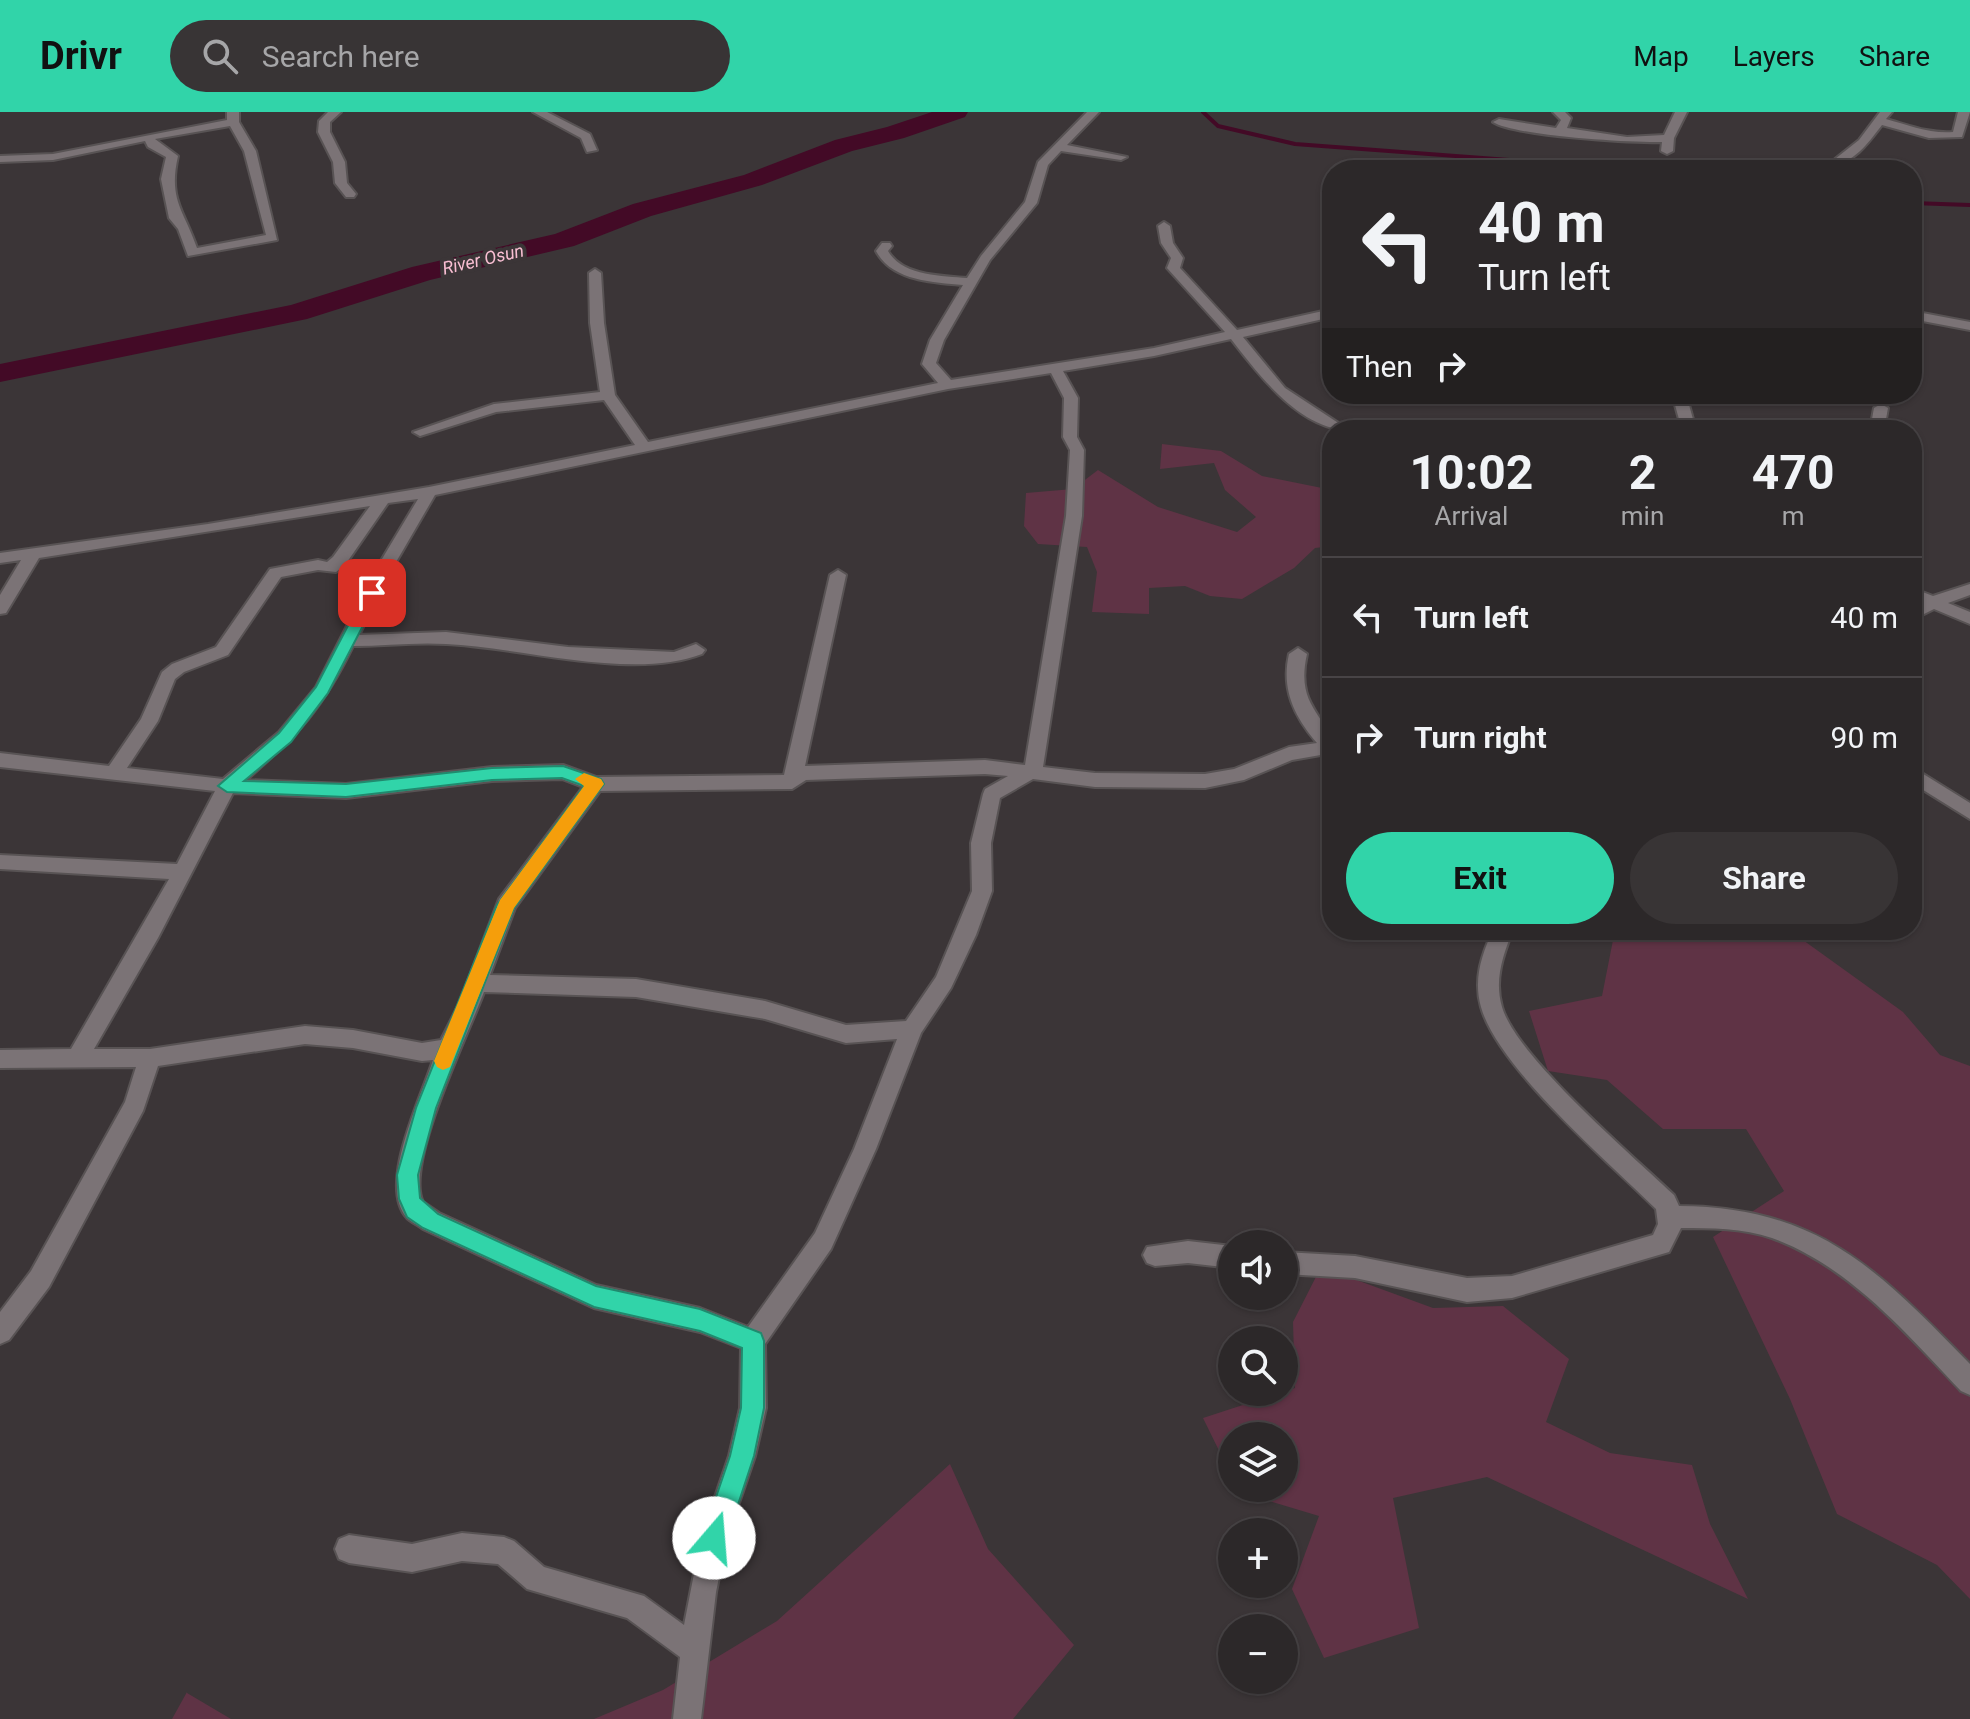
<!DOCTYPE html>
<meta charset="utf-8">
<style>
body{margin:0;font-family:Roboto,sans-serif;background:#383435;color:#f1f3f6;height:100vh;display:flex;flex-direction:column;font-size:30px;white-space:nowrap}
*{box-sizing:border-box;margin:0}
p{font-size:26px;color:#a6a6a8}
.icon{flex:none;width:44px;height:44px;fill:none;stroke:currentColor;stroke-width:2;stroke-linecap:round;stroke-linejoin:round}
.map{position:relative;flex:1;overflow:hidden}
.sheet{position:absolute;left:1322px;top:308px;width:600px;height:520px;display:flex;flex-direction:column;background:#2c2829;border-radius:32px;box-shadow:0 2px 6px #0004,0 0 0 2px #484446}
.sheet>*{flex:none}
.banner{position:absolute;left:1322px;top:48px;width:600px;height:244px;border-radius:32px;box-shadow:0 2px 6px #0004,0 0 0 2px #484446;background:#2c2829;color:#f1f3f6;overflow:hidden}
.buttons{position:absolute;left:1218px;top:1118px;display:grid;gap:16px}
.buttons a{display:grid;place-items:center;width:80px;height:80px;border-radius:50%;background:#2c2829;box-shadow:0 2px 6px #0004,0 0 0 2px #484446;font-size:40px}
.pin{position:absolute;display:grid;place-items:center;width:68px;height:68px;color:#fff;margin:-34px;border-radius:16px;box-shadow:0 4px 12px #0006}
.me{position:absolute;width:88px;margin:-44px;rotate:18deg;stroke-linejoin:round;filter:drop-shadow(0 0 6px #0008)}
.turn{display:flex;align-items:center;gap:28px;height:168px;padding:0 24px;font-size:36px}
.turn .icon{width:104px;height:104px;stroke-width:2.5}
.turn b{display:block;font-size:56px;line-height:68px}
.then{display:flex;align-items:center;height:76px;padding:0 24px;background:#0003;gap:16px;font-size:30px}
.eta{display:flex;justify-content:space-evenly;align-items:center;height:136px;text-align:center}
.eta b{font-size:48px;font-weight:700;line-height:56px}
.cta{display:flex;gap:16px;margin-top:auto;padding:16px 24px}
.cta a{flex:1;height:92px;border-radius:48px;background:#31d4a9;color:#111;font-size:32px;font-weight:700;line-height:92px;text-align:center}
.cta a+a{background:#383435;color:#f1f3f6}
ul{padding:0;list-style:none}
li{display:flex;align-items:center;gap:24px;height:120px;padding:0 24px;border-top:2px solid #484446}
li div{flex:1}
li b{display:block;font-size:30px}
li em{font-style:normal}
header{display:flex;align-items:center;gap:48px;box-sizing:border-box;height:112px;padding:0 40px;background:#31d4a9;color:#111}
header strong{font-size:38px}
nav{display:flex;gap:44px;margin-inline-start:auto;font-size:28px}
.search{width:560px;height:72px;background:#383435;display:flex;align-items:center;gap:20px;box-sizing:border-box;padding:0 28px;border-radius:44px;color:#a6a6a8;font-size:30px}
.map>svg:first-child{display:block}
.green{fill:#5f3345}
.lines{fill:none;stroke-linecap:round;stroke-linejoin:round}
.stream{stroke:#430a26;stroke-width:4}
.river{fill:#430a26;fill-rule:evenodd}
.street-casing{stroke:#585354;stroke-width:4}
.street{fill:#7b7376;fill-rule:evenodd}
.route{fill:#31d4a9;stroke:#208a6e;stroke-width:2}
.slow{fill:#f59e0b}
.labels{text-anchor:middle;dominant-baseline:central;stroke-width:8;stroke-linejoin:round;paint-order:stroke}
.far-water-label{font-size:18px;font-style:italic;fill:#f8bed2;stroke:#3b3537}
</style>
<header>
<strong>Drivr</strong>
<div class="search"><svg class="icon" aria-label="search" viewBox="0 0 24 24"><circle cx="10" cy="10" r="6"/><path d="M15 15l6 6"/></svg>Search here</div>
<nav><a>Map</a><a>Layers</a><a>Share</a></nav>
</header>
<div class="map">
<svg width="1970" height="1607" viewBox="0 0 1970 1607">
<rect width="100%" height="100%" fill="#3b3537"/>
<g class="green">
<path d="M 1162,332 L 1221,339 L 1262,364 L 1332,378 L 1332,434 L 1315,436 L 1294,456 L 1242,487 L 1210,484 L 1185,474 L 1149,476 L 1149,502 L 1092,500 L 1097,460 L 1087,435 L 1038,432 L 1024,414 L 1026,381 L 1073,377 L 1098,358 L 1158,395 L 1237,420 L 1256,405 L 1225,378 L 1214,351 L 1160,357 Z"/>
<path d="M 1615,818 L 1789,818 L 1903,900 L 1940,943 L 1970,954 L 1970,1487 L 1937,1453 L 1837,1402 L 1790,1287 L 1713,1125 L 1784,1079 L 1746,1017 L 1663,1017 L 1607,968 L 1548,959 L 1529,899 L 1602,884 Z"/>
<path d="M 1321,1155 L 1433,1196 L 1503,1194 L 1569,1247 L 1546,1310 L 1610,1341 L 1692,1353 L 1710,1412 L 1748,1487 L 1487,1365 L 1393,1386 L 1419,1516 L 1324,1546 L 1292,1477 L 1319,1404 L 1239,1380 L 1238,1376 L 1284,1376 L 1284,1324 L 1232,1324 L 1232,1365 L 1203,1306 L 1295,1276 L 1293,1210 Z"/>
<path d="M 950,1352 L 988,1437 L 1074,1533 L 1013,1607 L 594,1607 L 663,1578 L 777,1509 Z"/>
<path d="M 187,1580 L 187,1581 L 231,1607 L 172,1607 Z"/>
</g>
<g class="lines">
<g class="stream">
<path d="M 1203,0 L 1218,14 L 1295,32 L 1644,58"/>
<path d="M 1912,91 L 1970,93"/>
</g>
<path class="river" d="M 932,0 L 968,0 L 965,5 L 904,26 L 852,39 L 762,73 L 651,104 L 574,134 L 430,168 L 307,207 L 0,270 L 0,252 L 291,193 L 412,155 L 555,122 L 633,92 L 744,63 L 835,28 L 887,15 Z"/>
<g class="street-casing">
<g id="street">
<path d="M 227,0 L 239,0 L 239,10 L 256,39 L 277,128 L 188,144 L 178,117 L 169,106 L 161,67 L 166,45 L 148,35 L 145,29 L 53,48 L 0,50 L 0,44 L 53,42 L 227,8 ZM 230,14 L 244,39 L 266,123 L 197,136 C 184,98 168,88 178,44 L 155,27 Z"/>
<path d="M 328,0 L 341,0 L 330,10 L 330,20 L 345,50 L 347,71 L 356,82 L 354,85 L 346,85 L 335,71 L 333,50 L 318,20 L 319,9 Z"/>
<path d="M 533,0 L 547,0 L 590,22 L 597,38 L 587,40 L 581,26 Z"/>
<path d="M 1087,0 L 1099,0 L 1067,33 L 1127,45 L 1121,48 L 1061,39 L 1048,53 L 1037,91 L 990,148 L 944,228 L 936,251 L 951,268 L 1154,236 L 1225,220 L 1167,156 L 1171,146 L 1161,131 L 1158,114 L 1164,110 L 1170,114 L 1173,131 L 1183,146 L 1180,156 L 1237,218 L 1332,197 L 1332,205 L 1243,225 L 1285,276 L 1349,318 C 1300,318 1259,263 1231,227 L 1154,244 L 1063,259 L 1078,286 L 1077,325 L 1084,338 L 1082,404 L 1043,655 L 1095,661 L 1205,662 L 1234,657 L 1289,635 L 1317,631 C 1294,604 1281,577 1289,542 L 1298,536 L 1307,542 C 1294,599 1332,602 1332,641 L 1292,648 L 1244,668 L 1205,676 L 1095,675 L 1033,667 L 1000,686 L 991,731 L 992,779 L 976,823 L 951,876 L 921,921 L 876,1037 L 831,1137 L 765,1232 L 766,1296 L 755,1344 L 727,1426 L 716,1480 L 701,1607 L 673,1607 L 680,1545 L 627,1506 L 527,1477 L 498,1452 L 462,1449 L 412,1460 L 349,1451 L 339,1447 L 335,1437 L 339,1427 L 349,1423 L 412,1432 L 462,1421 L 504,1425 L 514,1429 L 544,1455 L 644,1484 L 684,1513 L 701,1426 L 729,1344 L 740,1296 L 741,1236 L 700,1220 L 594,1196 L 423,1117 C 418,1113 411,1110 407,1106 C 377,1073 422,984 433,948 L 422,949 L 353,936 L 305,932 L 158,954 L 143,999 L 49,1175 L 9,1228 L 0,1232 L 0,1200 L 31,1159 L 125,990 L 136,955 L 0,956 L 0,938 L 71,937 L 169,767 L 0,757 L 0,743 L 177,752 L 215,679 L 0,655 L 0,641 L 109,654 L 141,607 L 162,560 L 172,552 L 216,535 L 270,457 L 318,448 L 327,450 L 333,445 L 370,394 L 39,446 L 6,501 L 0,502 L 0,483 L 21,448 L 0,451 L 0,441 L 208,412 L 429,375 L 635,333 L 604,288 L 496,300 L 420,324 L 413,320 L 494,292 L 600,280 L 590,211 L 589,161 L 595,157 L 601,161 L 604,211 L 615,283 L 648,330 L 938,271 L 922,252 L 930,228 L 963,173 C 932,170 892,169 876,139 L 882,131 L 890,131 L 892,134 L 888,139 C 902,164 942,164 967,166 L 981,144 L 1025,90 L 1038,50 ZM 1051,261 L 1064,286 L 1063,325 L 1070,338 L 1066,404 L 1025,653 L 985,648 L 805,654 L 846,463 L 838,458 L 830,463 L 784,663 L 596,665 L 563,653 L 492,655 L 346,672 L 246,668 C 298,623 323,596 353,534 C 384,534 415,530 446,532 C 520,535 633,569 702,542 L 705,538 L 696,532 L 674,540 L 568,535 L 446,520 L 359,523 L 392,457 L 435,383 L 948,277 ZM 418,387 L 376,457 L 316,575 L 279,620 L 223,667 L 127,656 L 158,609 L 175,567 L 184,560 L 228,543 L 281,465 L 318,458 L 336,460 L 345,453 L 388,391 ZM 985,662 L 1008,664 L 985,677 L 983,682 L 971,731 L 972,779 L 936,865 L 906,909 L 846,913 L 765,889 L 636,867 L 490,863 L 515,796 L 600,679 L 792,677 L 806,668 ZM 562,667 L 583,675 L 499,787 L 460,890 L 441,928 L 422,931 L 353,918 L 305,914 L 150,937 L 94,937 L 158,826 L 233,681 L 346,686 L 492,669 ZM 484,880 L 636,885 L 765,907 L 846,931 L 897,927 L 854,1037 L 815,1121 L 748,1215 L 700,1196 L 596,1173 L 439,1101 L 423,1090 C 404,1052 469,921 484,880 Z"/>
<path d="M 1553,0 L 1565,0 L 1571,6 L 1567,16 L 1627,25 L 1664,23 L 1675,0 L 1687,0 L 1674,26 L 1673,39 L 1667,42 L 1661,39 L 1662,30 C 1632,31 1515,24 1493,10 L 1499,7 L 1556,16 L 1561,8 Z"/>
<path d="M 1880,0 L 1892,0 L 1886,7 C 1908,13 1930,22 1953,20 L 1958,0 L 1970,0 L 1962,25 L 1929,26 L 1882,13 C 1871,27 1854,52 1835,51 L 1835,47 L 1859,28 Z"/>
<path d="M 1912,199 L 1970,210 L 1970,218 L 1912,207 Z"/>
<path d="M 1672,282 L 1686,282 L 1696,318 L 1682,318 Z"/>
<path d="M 1881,292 L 1888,296 L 1884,318 L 1870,318 L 1874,296 Z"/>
<path d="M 1970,472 L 1970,483 L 1948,491 L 1970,500 L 1970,512 L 1934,497 L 1912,508 L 1912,496 L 1920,491 L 1912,487 L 1912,476 L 1933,484 Z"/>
<path d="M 1912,655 L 1970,691 L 1970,707 L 1912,671 Z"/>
<path d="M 1493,818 L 1513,818 C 1503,843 1494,868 1502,895 C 1516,944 1633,1044 1674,1083 L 1679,1094 C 1819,1095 1878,1158 1970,1252 L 1970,1283 L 1961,1279 C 1906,1221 1849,1154 1772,1126 C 1743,1116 1711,1116 1681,1116 L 1669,1140 L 1512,1186 L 1467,1190 L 1355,1166 L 1284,1162 L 1284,1140 L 1355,1144 L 1467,1166 L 1512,1164 L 1653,1123 L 1658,1112 L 1656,1097 C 1609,1050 1498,956 1481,895 C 1473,867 1482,842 1493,818 Z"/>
<path d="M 1188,1129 L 1232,1134 L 1232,1156 L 1188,1151 L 1155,1154 L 1147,1151 L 1143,1143 L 1147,1135 Z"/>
</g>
</g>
<use href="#street" class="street"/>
</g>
<path class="route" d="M 372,476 L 380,481 L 328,581 L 291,630 L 244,669 L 346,672 L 492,656 L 563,654 L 601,667 L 604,672 L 601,676 L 514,796 L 436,996 L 418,1063 L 420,1086 L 438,1102 L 596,1174 L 700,1197 L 761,1221 L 764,1229 L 764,1296 L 754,1344 L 727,1426 L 723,1434 L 714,1438 L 706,1434 L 702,1426 L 730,1344 L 741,1296 L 742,1236 L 700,1219 L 594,1195 L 423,1116 L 407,1105 L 399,1087 L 397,1063 L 416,996 L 497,793 L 584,674 L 562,666 L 492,668 L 346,685 L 227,680 L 218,674 L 279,621 L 316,575 L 365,481 Z"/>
<path class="slow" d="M 584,661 L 601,667 L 604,672 L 514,796 L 450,955 L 443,958 L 437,955 L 434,949 L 500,788 L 584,674 L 575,667 Z"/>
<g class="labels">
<g class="far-water-label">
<text transform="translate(483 147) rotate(-13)">River Osun</text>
</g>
</g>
</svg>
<div class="buttons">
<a><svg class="icon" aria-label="sound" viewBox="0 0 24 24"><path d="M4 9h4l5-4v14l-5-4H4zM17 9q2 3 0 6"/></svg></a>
<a><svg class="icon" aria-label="search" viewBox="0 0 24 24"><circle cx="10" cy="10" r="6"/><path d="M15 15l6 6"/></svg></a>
<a><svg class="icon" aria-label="layers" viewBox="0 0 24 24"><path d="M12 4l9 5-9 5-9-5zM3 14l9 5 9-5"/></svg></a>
<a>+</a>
<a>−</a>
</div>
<div class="pin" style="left:372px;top:481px;background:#d93025"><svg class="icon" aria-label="arrive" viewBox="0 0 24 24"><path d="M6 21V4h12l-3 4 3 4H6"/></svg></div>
<svg class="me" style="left:714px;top:1426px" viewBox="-20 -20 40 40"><circle r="19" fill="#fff"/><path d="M0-13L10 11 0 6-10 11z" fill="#31d4a9"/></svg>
<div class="banner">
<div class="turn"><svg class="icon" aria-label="left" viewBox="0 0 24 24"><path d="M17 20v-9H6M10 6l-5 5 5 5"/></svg><div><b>40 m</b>Turn left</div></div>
<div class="then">Then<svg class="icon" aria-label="right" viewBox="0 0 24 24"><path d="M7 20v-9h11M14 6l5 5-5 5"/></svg></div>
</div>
<section class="sheet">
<div class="eta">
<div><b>10:02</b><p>Arrival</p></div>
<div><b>2</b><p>min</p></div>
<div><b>470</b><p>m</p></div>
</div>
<ul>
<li><svg class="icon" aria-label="left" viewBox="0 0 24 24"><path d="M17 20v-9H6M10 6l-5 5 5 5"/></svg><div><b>Turn left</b></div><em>40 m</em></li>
<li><svg class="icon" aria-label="right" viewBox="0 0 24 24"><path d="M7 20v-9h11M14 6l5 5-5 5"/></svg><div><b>Turn right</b></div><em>90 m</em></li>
</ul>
<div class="cta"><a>Exit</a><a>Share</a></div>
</section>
</div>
